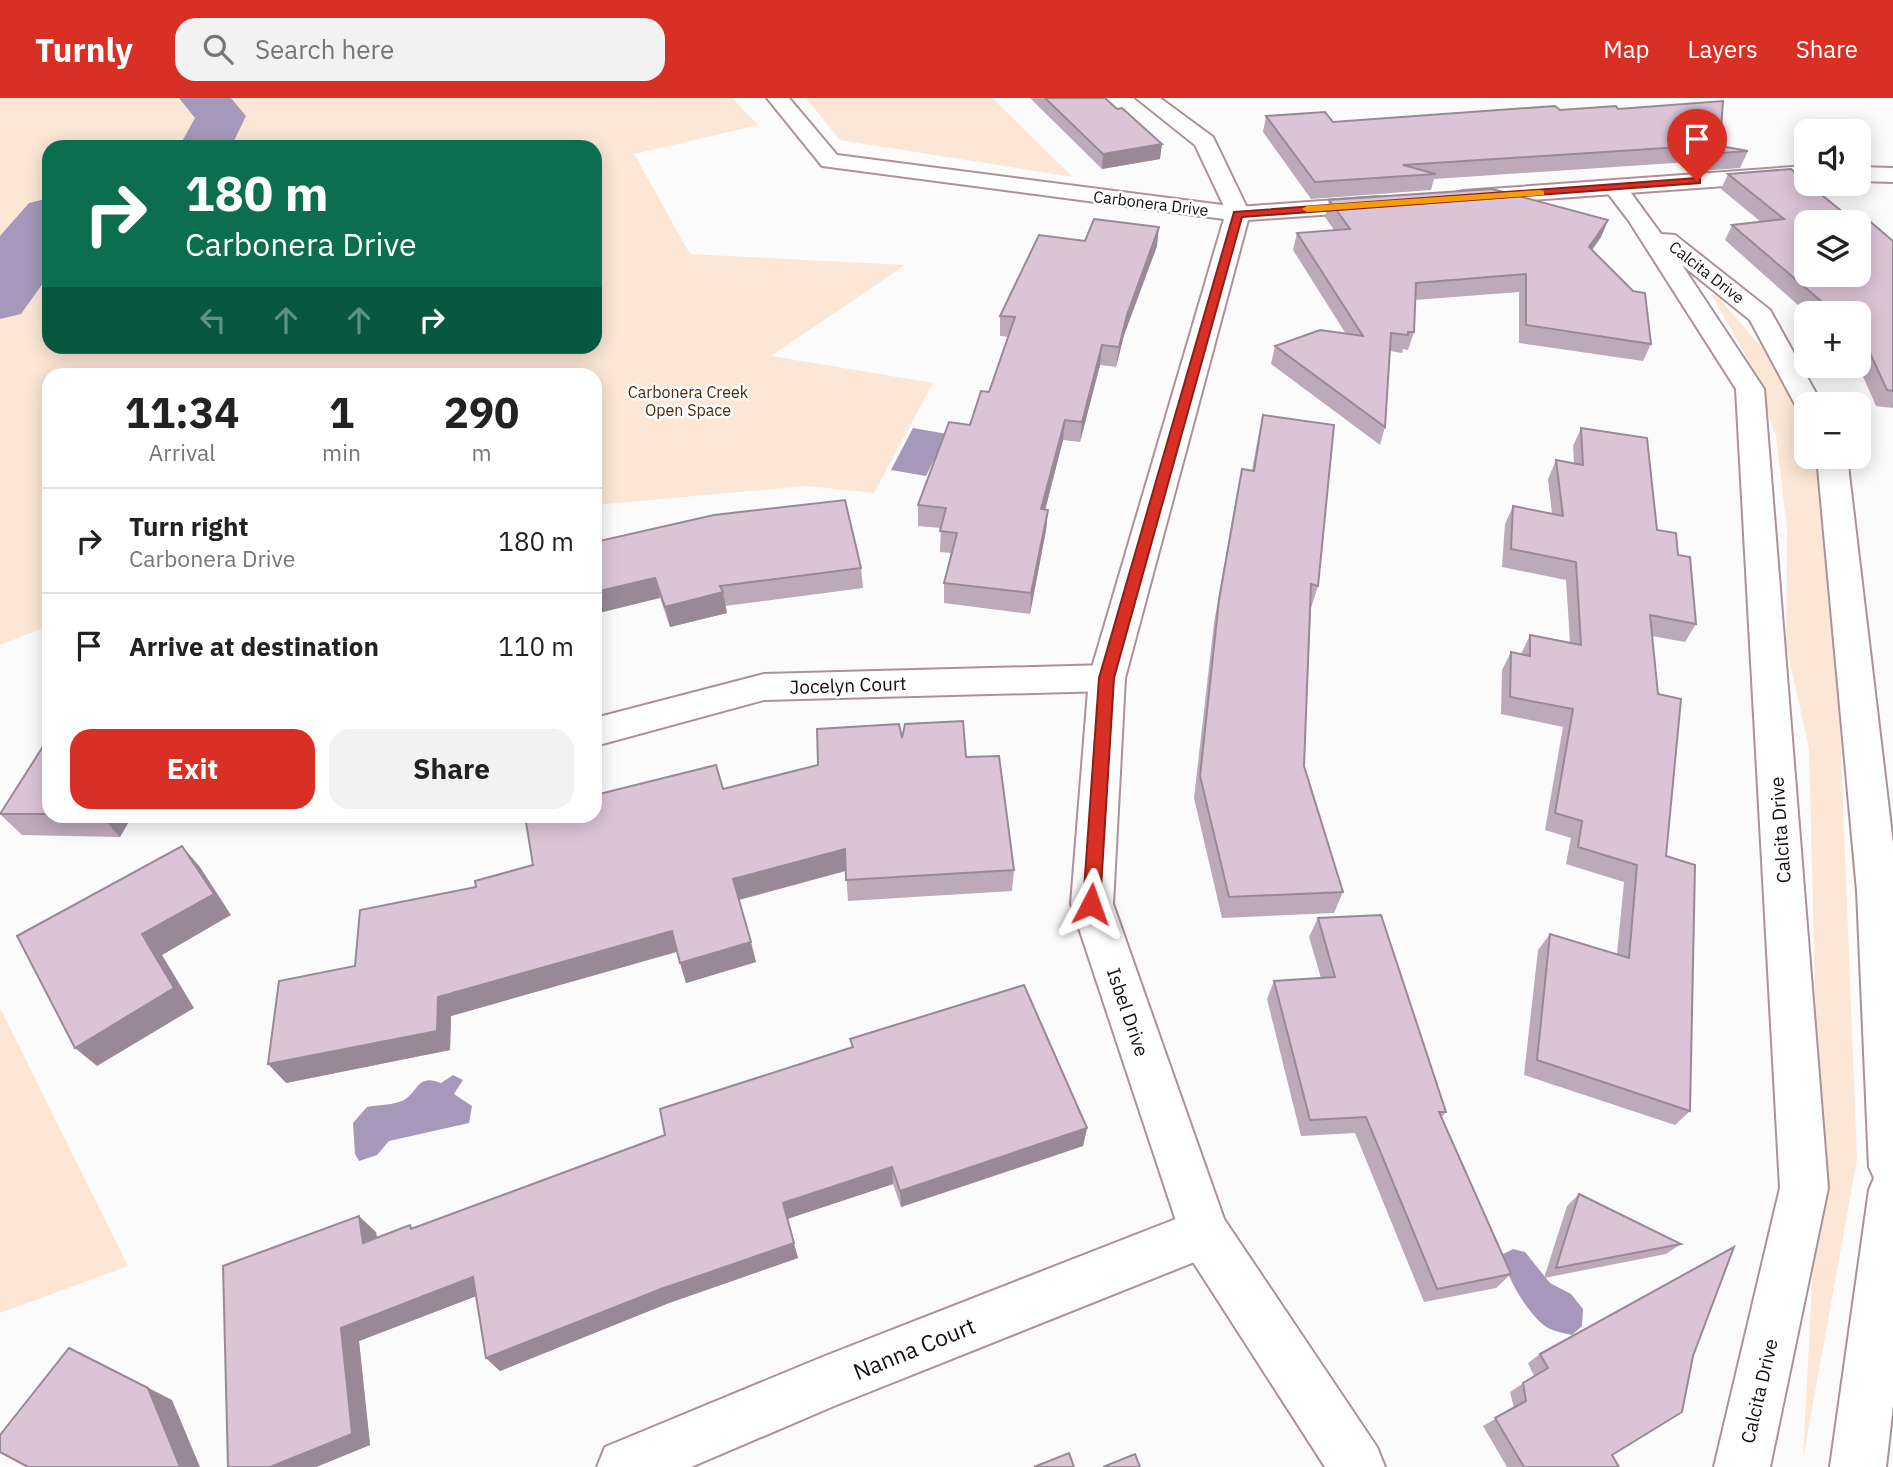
<!DOCTYPE html>
<meta charset="utf-8">
<style>
body{margin:0;font-family:"IBM Plex Sans",sans-serif;background:#f2f2f2;color:#222;height:100vh;display:flex;flex-direction:column;font-size:26px;white-space:nowrap}
*{box-sizing:border-box;margin:0}
p{font-size:23px;color:#767676}
.icon{flex:none;width:38px;height:38px;fill:none;stroke:currentColor;stroke-width:2;stroke-linecap:round;stroke-linejoin:round}
.map{position:relative;flex:1;overflow:hidden}
.panel{position:absolute;left:42px;top:270px;width:560px;height:455px;display:flex;flex-direction:column;background:#fff;border-radius:21px;box-shadow:0 4px 18px #0003}
.panel>*{flex:none}
.banner{position:absolute;left:42px;top:42px;width:560px;height:214px;border-radius:21px;box-shadow:0 4px 18px #0003;background:#0b6e4f;color:#fff;overflow:hidden}
.fabs{position:absolute;left:1794px;top:21px;display:grid;gap:14px}
.fabs a{display:grid;place-items:center;width:77px;height:77px;border-radius:14px;background:#fff;box-shadow:0 4px 18px #0003;font-size:35px}
.pin{position:absolute;display:grid;place-items:center;width:60px;height:60px;color:#fff;margin:-72px -30px;border-radius:50% 50% 50% 0;rotate:-45deg;box-shadow:0 0 7px #0007}
.pin .icon{rotate:45deg}
.me{position:absolute;width:77px;margin:-38px;rotate:4deg;stroke-linejoin:round;filter:drop-shadow(0 0 5px #0008)}
.turn{display:flex;align-items:center;gap:24px;height:147px;padding:0 28px;font-size:32px}
.turn .icon{width:91px;height:91px;stroke-width:2.5}
.turn b{display:block;font-size:49px;line-height:60px}
.lanes{display:flex;align-items:center;height:66px;padding:0 28px;background:#0003;justify-content:center;gap:35px;direction:ltr}
.lanes .off{opacity:.35}
.eta{display:flex;justify-content:space-evenly;align-items:center;height:119px;text-align:center}
.eta b{font-size:42px;font-weight:700;line-height:49px}
.primary-button{display:flex;gap:14px;margin-top:auto;padding:14px 28px}
.primary-button a{flex:1;height:80px;border-radius:21px;background:#d93025;color:#fff;font-size:28px;font-weight:700;line-height:80px;text-align:center}
.primary-button a+a{background:#f2f2f2;color:#222}
ul{padding:0;list-style:none}
li{display:flex;align-items:center;gap:21px;height:105px;padding:0 28px;border-top:2px solid #e0e0e0}
li div{flex:1}
li b{display:block;font-size:26px}
li em{font-style:normal}
header{display:flex;align-items:center;gap:42px;box-sizing:border-box;height:98px;padding:0 35px;background:#d93025;color:#fff}
header strong{font-size:33px}
nav{display:flex;gap:38px;margin-inline-start:auto;font-size:24px}
.search{width:490px;height:63px;background:#f2f2f2;display:flex;align-items:center;gap:18px;box-sizing:border-box;padding:0 24px;border-radius:21px;color:#767676;font-size:26px}
.map>svg:first-child{display:block}
.green{fill:#fce7d6;fill-rule:evenodd}
.water{fill:#a598bb}
.lines{fill:none;stroke-linecap:round;stroke-linejoin:round}
.river{fill:#a598bb;fill-rule:evenodd}
.minor-casing{stroke:#ae9198;stroke-width:4}
.tertiary-casing{stroke:#ae9198;stroke-width:4}
.minor{fill:#fff;fill-rule:evenodd}
.tertiary{fill:#fff;fill-rule:evenodd}
.wall{fill:#bca9b9}
.shaded-wall{fill:#998996}
.building{fill:#dbc4d7;stroke:#998996;stroke-width:2;fill-rule:evenodd}
.route{fill:#d93025;stroke:#8d1f18;stroke-width:2}
.slow{fill:#f59e0b}
.labels{text-anchor:middle;dominant-baseline:central;stroke-width:5;stroke-linejoin:round;paint-order:stroke}
.far-street-label{font-size:16px;fill:#160c0f;stroke:#fff}
.far-park-label{font-size:16px;fill:#4c2b0b;stroke:#fff}
.street-label{font-size:19px;fill:#160c0f;stroke:#fff}
.near-street-label{font-size:23px;fill:#160c0f;stroke:#fff}
</style>
<header>
<strong>Turnly</strong>
<div class="search"><svg class="icon" aria-label="search" viewBox="0 0 24 24"><circle cx="10" cy="10" r="6"/><path d="M15 15l6 6"/></svg>Search here</div>
<nav><a>Map</a><a>Layers</a><a>Share</a></nav>
</header>
<div class="map">
<svg width="1893" height="1369" viewBox="0 0 1893 1369">
<rect width="100%" height="100%" fill="#fbfbfb"/>
<g class="green">
<path d="M 0,0 L 732,0 L 758,27 L 634,56 L 690,156 L 905,167 L 771,258 L 933,285 L 874,395 L 807,388 L 595,407 L 595,276 L 49,276 L 49,528 L 0,547 ZM 49,49 L 595,49 L 595,248 L 49,248 Z"/>
<path d="M 806,0 L 992,0 L 1073,79 L 840,42 Z"/>
<path d="M 1711,196 L 1718,199 L 1763,251 L 1806,331 L 1806,359 L 1816,359 L 1836,528 L 1857,1061 L 1803,1361 L 1819,1049 L 1809,650 L 1786,547 L 1787,431 L 1776,338 L 1745,256 Z"/>
<path d="M 0,910 L 128,1168 L 0,1215 Z"/>
</g>
<g class="water">
<path d="M 913,330 L 947,336 L 926,378 L 891,372 Z"/>
<path d="M 453,977 L 463,982 L 454,996 L 472,1008 L 469,1025 L 389,1043 L 377,1057 L 359,1063 L 355,1056 L 353,1025 L 367,1009 C 377,1007 393,1007 402,1003 C 419,995 416,975 441,985 Z"/>
<path d="M 1513,1151 L 1525,1154 L 1550,1185 L 1571,1196 L 1583,1211 L 1582,1228 L 1572,1237 C 1565,1235 1557,1234 1550,1231 C 1531,1222 1504,1177 1503,1156 Z"/>
</g>
<g class="lines">
<g class="river">
<path d="M 179,0 L 231,0 L 246,18 L 231,49 L 179,49 L 195,20 Z"/>
<path d="M 49,100 L 49,177 L 21,216 L 0,221 L 0,138 L 29,105 Z"/>
</g>
<g class="minor-casing">
<g id="minor">
<path d="M 1136,0 L 1160,0 L 1213,39 L 1250,116 L 1246,121 L 1238,123 L 1230,121 L 1195,47 Z"/>
<path d="M 1615,82 L 1623,84 L 1661,136 L 1675,137 L 1770,212 L 1822,306 L 1806,306 L 1806,314 L 1798,312 L 1750,222 L 1682,167 L 1764,291 L 1828,1090 L 1770,1369 L 1714,1369 L 1780,1090 L 1736,291 L 1629,123 L 1603,89 L 1607,84 Z"/>
<path d="M 1817,359 L 1847,359 L 1893,746 L 1893,1307 L 1886,1369 L 1830,1369 L 1869,1092 L 1874,1080 L 1869,1069 L 1857,793 Z"/>
<path d="M 1107,567 L 1120,571 L 1125,580 L 1120,589 L 1107,593 L 764,602 L 595,648 L 595,620 L 764,576 Z"/>
<path d="M 1204,1110 L 1222,1117 L 1229,1135 L 1222,1153 L 834,1308 L 691,1369 L 597,1369 L 605,1349 L 825,1258 Z"/>
</g>
</g>
<g class="tertiary-casing">
<g id="tertiary">
<path d="M 767,0 L 789,0 L 837,57 L 1238,109 L 1378,99 L 1386,101 L 1390,106 L 1386,111 L 1378,113 L 1248,122 L 1125,580 L 1113,806 L 1224,1121 L 1377,1349 L 1385,1369 L 1325,1369 L 1186,1153 L 1071,806 L 1089,580 L 1224,121 L 822,68 Z"/>
<path d="M 1806,68 L 1806,82 L 1463,107 L 1455,105 L 1451,100 L 1455,95 L 1463,93 Z"/>
<path d="M 1858,69 L 1893,70 L 1893,84 L 1858,83 Z"/>
</g>
</g>
<use href="#minor" class="minor"/>
<use href="#tertiary" class="tertiary"/>
</g>
<g class="wall">
<path d="M 1030,0 L 1105,0 L 1117,11 L 1160,61 L 1102,71 Z"/>
<path d="M 1618,11 L 1720,46 L 1719,47 L 1748,53 L 1740,70 L 1699,73 L 1689,64 L 1434,81 L 1431,92 L 1311,101 L 1263,34 L 1266,18 L 1333,24 L 1560,12 Z"/>
<path d="M 1728,76 L 1844,115 L 1893,143 L 1893,310 L 1876,308 L 1858,267 L 1858,215 L 1807,215 L 1725,142 L 1732,127 L 1761,124 L 1721,91 Z"/>
<path d="M 1329,102 L 1608,122 L 1601,139 L 1592,152 L 1651,246 L 1643,263 L 1519,245 L 1519,194 L 1415,202 L 1414,234 L 1408,252 L 1403,251 L 1402,255 L 1390,253 L 1385,329 L 1380,347 L 1271,266 L 1275,248 L 1346,236 L 1293,152 L 1297,135 L 1334,132 L 1325,119 Z"/>
<path d="M 1085,143 L 1157,148 L 1124,237 L 1116,269 L 1100,267 L 1080,344 L 1063,342 L 1045,412 L 1048,412 L 1046,432 L 1030,516 L 944,505 L 944,485 L 951,455 L 940,454 L 941,430 L 918,428 L 918,407 L 989,294 L 1009,239 L 1000,238 L 1000,218 Z"/>
<path d="M 1263,317 L 1318,488 L 1311,510 L 1304,668 L 1343,794 L 1334,815 L 1222,820 L 1194,700 L 1214,525 L 1237,394 L 1242,371 L 1252,372 L 1258,340 Z"/>
<path d="M 1581,330 L 1657,432 L 1678,457 L 1696,526 L 1685,544 L 1652,538 L 1666,758 L 1690,1013 L 1675,1027 L 1524,977 L 1538,852 L 1550,836 L 1617,856 L 1624,784 L 1566,766 L 1571,740 L 1545,732 L 1563,629 L 1501,616 L 1502,572 L 1511,554 L 1521,556 L 1530,537 L 1570,544 L 1566,482 L 1502,469 L 1505,426 L 1513,408 L 1552,416 L 1548,381 L 1556,362 L 1574,365 L 1573,348 Z"/>
<path d="M 595,444 L 861,470 L 863,490 L 725,508 L 727,515 L 670,529 L 660,500 Z"/>
<path d="M 49,639 L 49,718 L 132,718 L 120,739 L 22,737 L 0,716 Z"/>
<path d="M 902,640 L 966,659 L 1014,772 L 1012,793 L 848,803 L 846,773 L 739,802 L 756,864 L 686,885 L 677,854 L 451,918 L 450,952 L 286,985 L 355,868 L 476,789 L 723,691 L 818,667 Z"/>
<path d="M 1318,820 L 1446,1014 L 1441,1020 L 1511,1176 L 1496,1190 L 1424,1204 L 1355,1035 L 1301,1038 L 1267,901 L 1274,883 L 1321,880 L 1309,839 Z"/>
<path d="M 850,941 L 1087,1030 L 1083,1048 L 901,1109 L 893,1086 L 787,1121 L 798,1160 L 669,1205 L 500,1273 L 486,1260 L 476,1198 L 359,1243 L 370,1347 L 316,1369 L 228,1369 L 376,1134 L 377,1139 L 413,1130 L 665,1037 L 852,950 Z"/>
<path d="M 1579,1096 L 1681,1146 L 1666,1156 L 1544,1180 L 1567,1108 Z"/>
<path d="M 1540,1256 L 1612,1357 L 1619,1369 L 1507,1369 L 1483,1328 L 1514,1310 L 1510,1294 L 1534,1278 L 1528,1265 Z"/>
</g>
<g class="shaded-wall">
<path d="M 1162,46 L 1160,61 L 1102,71 L 1103,56 Z"/>
<path d="M 1608,122 L 1601,139 L 1582,166 L 1589,149 Z"/>
<path d="M 1159,129 L 1157,148 L 1124,237 L 1116,269 L 1119,249 L 1127,217 Z"/>
<path d="M 1102,247 L 1100,267 L 1080,344 L 1082,324 Z"/>
<path d="M 1065,322 L 1063,342 L 1040,432 L 1041,411 Z"/>
<path d="M 1048,412 L 1046,432 L 1030,516 L 1031,495 Z"/>
<path d="M 655,480 L 660,500 L 595,516 L 595,494 Z"/>
<path d="M 723,494 L 727,515 L 670,529 L 665,509 Z"/>
<path d="M 101,718 L 132,718 L 120,739 Z"/>
<path d="M 182,748 L 200,769 L 231,817 L 162,857 L 194,910 L 97,968 L 75,950 L 142,836 Z"/>
<path d="M 845,751 L 848,772 L 738,802 L 733,781 Z"/>
<path d="M 672,833 L 679,853 L 451,918 L 450,952 L 286,985 L 268,966 L 438,899 Z"/>
<path d="M 751,844 L 756,864 L 686,885 L 680,865 Z"/>
<path d="M 1087,1030 L 1083,1048 L 901,1109 L 900,1093 Z"/>
<path d="M 892,1069 L 893,1086 L 787,1121 L 798,1160 L 669,1205 L 500,1273 L 486,1260 L 783,1105 Z"/>
<path d="M 359,1118 L 376,1134 L 379,1160 L 363,1145 Z"/>
<path d="M 473,1179 L 487,1194 L 359,1243 L 370,1347 L 316,1369 L 270,1369 L 341,1230 Z"/>
<path d="M 96,1263 L 172,1302 L 200,1369 L 180,1369 Z"/>
</g>
<g class="building">
<path d="M 1045,0 L 1105,0 L 1117,11 L 1122,10 L 1162,46 L 1103,56 Z"/>
<path d="M 1723,3 L 1720,46 L 1715,47 L 1748,53 L 1707,56 L 1696,48 L 1403,67 L 1436,76 L 1315,84 L 1266,18 L 1325,14 L 1333,24 L 1555,8 L 1560,12 L 1616,8 L 1618,11 Z"/>
<path d="M 1791,71 L 1806,84 L 1806,86 L 1808,86 L 1844,115 L 1859,114 L 1893,143 L 1893,293 L 1887,292 L 1864,242 L 1858,242 L 1858,215 L 1825,215 L 1817,207 L 1821,203 L 1732,127 L 1784,121 L 1728,76 ZM 1806,124 L 1858,124 L 1858,177 L 1806,177 Z"/>
<path d="M 1492,91 L 1608,122 L 1589,149 L 1633,193 L 1645,195 L 1651,246 L 1526,227 L 1526,176 L 1416,185 L 1414,234 L 1408,234 L 1408,237 L 1391,235 L 1385,329 L 1275,248 L 1320,232 L 1363,238 L 1297,135 L 1350,131 L 1329,102 Z"/>
<path d="M 1094,121 L 1159,129 L 1127,217 L 1119,249 L 1102,247 L 1082,324 L 1065,322 L 1041,411 L 1048,412 L 1031,495 L 944,485 L 957,435 L 940,433 L 946,410 L 918,407 L 949,324 L 970,327 L 981,293 L 989,294 L 1015,219 L 1000,218 L 1039,137 L 1085,143 Z"/>
<path d="M 1263,317 L 1334,327 L 1318,488 L 1311,486 L 1304,668 L 1343,794 L 1229,799 L 1200,678 L 1219,502 L 1242,371 L 1254,373 Z"/>
<path d="M 1581,330 L 1647,340 L 1657,432 L 1676,435 L 1678,457 L 1690,459 L 1696,526 L 1650,517 L 1658,596 L 1681,601 L 1666,758 L 1695,767 L 1690,1013 L 1537,962 L 1550,836 L 1629,860 L 1637,767 L 1578,749 L 1582,723 L 1555,715 L 1573,611 L 1510,599 L 1511,554 L 1530,558 L 1530,537 L 1581,547 L 1576,464 L 1511,451 L 1513,408 L 1563,418 L 1556,362 L 1583,367 Z"/>
<path d="M 845,402 L 861,470 L 720,488 L 723,494 L 665,509 L 655,480 L 595,494 L 595,444 L 714,417 Z"/>
<path d="M 963,623 L 966,659 L 999,658 L 1014,772 L 846,782 L 845,751 L 733,781 L 751,844 L 680,865 L 672,833 L 438,899 L 437,933 L 268,966 L 279,883 L 355,868 L 360,812 L 476,789 L 475,783 L 533,767 L 525,718 L 595,718 L 595,697 L 716,667 L 723,691 L 818,667 L 817,631 L 899,626 L 902,640 L 905,626 Z"/>
<path d="M 49,639 L 49,716 L 0,716 Z"/>
<path d="M 182,748 L 214,796 L 142,836 L 174,890 L 75,950 L 17,838 Z"/>
<path d="M 1381,817 L 1446,1014 L 1439,1014 L 1511,1176 L 1437,1191 L 1366,1019 L 1310,1022 L 1274,883 L 1335,879 L 1318,820 Z"/>
<path d="M 1024,887 L 1087,1030 L 900,1093 L 892,1069 L 783,1105 L 794,1145 L 661,1191 L 486,1260 L 473,1179 L 341,1230 L 352,1336 L 270,1369 L 228,1369 L 223,1168 L 359,1118 L 363,1145 L 410,1127 L 411,1131 L 665,1037 L 660,1011 L 853,949 L 850,941 Z"/>
<path d="M 1579,1096 L 1681,1146 L 1556,1170 Z"/>
<path d="M 1734,1149 L 1693,1258 L 1682,1314 L 1612,1357 L 1619,1369 L 1524,1369 L 1495,1320 L 1526,1303 L 1523,1285 L 1548,1270 L 1540,1256 Z"/>
<path d="M 69,1250 L 148,1290 L 180,1369 L 28,1369 L 0,1354 L 0,1337 Z"/>
<path d="M 1069,1355 L 1074,1369 L 1034,1369 Z"/>
<path d="M 1135,1356 L 1140,1369 L 1103,1369 Z"/>
</g>
<path class="route" d="M 1697,80 L 1700,81 L 1700,85 L 1242,119 L 1114,580 L 1100,806 L 1098,811 L 1091,813 L 1085,811 L 1083,806 L 1099,580 L 1234,114 Z"/>
<path class="slow" d="M 1540,92 L 1544,93 L 1544,97 L 1307,114 L 1302,111 L 1307,108 Z"/>
<g class="labels">
<g class="far-street-label">
<text transform="translate(1151 105) rotate(7)">Carbonera Drive</text>
<text transform="translate(1707 174) rotate(38)">Calcita Drive</text>
</g>
<g class="far-park-label">
<text x="688" y="294">Carbonera Creek<tspan x="688" dy="18">Open Space</tspan></text>
</g>
<g class="street-label">
<text transform="translate(848 587) rotate(-2)">Jocelyn Court</text>
<text transform="translate(1780 732) rotate(-94)">Calcita Drive</text>
<text transform="translate(1128 914) rotate(71)">Isbel Drive</text>
<text transform="translate(1759 1293) rotate(-77)">Calcita Drive</text>
</g>
<g class="near-street-label">
<text transform="translate(914 1250) rotate(-22)">Nanna Court</text>
</g>
</g>
</svg>
<div class="fabs">
<a><svg class="icon" aria-label="sound" viewBox="0 0 24 24"><path d="M4 9h4l5-4v14l-5-4H4zM17 9q2 3 0 6"/></svg></a>
<a><svg class="icon" aria-label="layers" viewBox="0 0 24 24"><path d="M12 4l9 5-9 5-9-5zM3 14l9 5 9-5"/></svg></a>
<a>+</a>
<a>−</a>
</div>
<div class="pin" style="left:1697px;top:83px;background:#d93025"><svg class="icon" aria-label="arrive" viewBox="0 0 24 24"><path d="M6 21V4h12l-3 4 3 4H6"/></svg></div>
<svg class="me" style="left:1091px;top:806px" viewBox="-20 -20 40 40"><path d="M0-17L14 15 0 8-14 15z" fill="#d93025" stroke="#fff" stroke-width="4"/></svg>
<div class="banner">
<div class="turn"><svg class="icon" aria-label="right" viewBox="0 0 24 24"><path d="M7 20v-9h11M14 6l5 5-5 5"/></svg><div><b>180 m</b>Carbonera Drive</div></div>
<div class="lanes"><svg class="icon off" aria-label="left" viewBox="0 0 24 24"><path d="M17 20v-9H6M10 6l-5 5 5 5"/></svg><svg class="icon off" aria-label="ahead" viewBox="0 0 24 24"><path d="M12 20V5M6 11l6-6 6 6"/></svg><svg class="icon off" aria-label="ahead" viewBox="0 0 24 24"><path d="M12 20V5M6 11l6-6 6 6"/></svg><svg class="icon" aria-label="right" viewBox="0 0 24 24"><path d="M7 20v-9h11M14 6l5 5-5 5"/></svg></div>
</div>
<section class="panel">
<div class="eta">
<div><b>11:34</b><p>Arrival</p></div>
<div><b>1</b><p>min</p></div>
<div><b>290</b><p>m</p></div>
</div>
<ul>
<li><svg class="icon" aria-label="right" viewBox="0 0 24 24"><path d="M7 20v-9h11M14 6l5 5-5 5"/></svg><div><b>Turn right</b><p>Carbonera Drive</p></div><em>180 m</em></li>
<li><svg class="icon" aria-label="arrive" viewBox="0 0 24 24"><path d="M6 21V4h12l-3 4 3 4H6"/></svg><div><b>Arrive at destination</b></div><em>110 m</em></li>
</ul>
<div class="primary-button"><a>Exit</a><a>Share</a></div>
</section>
</div>
